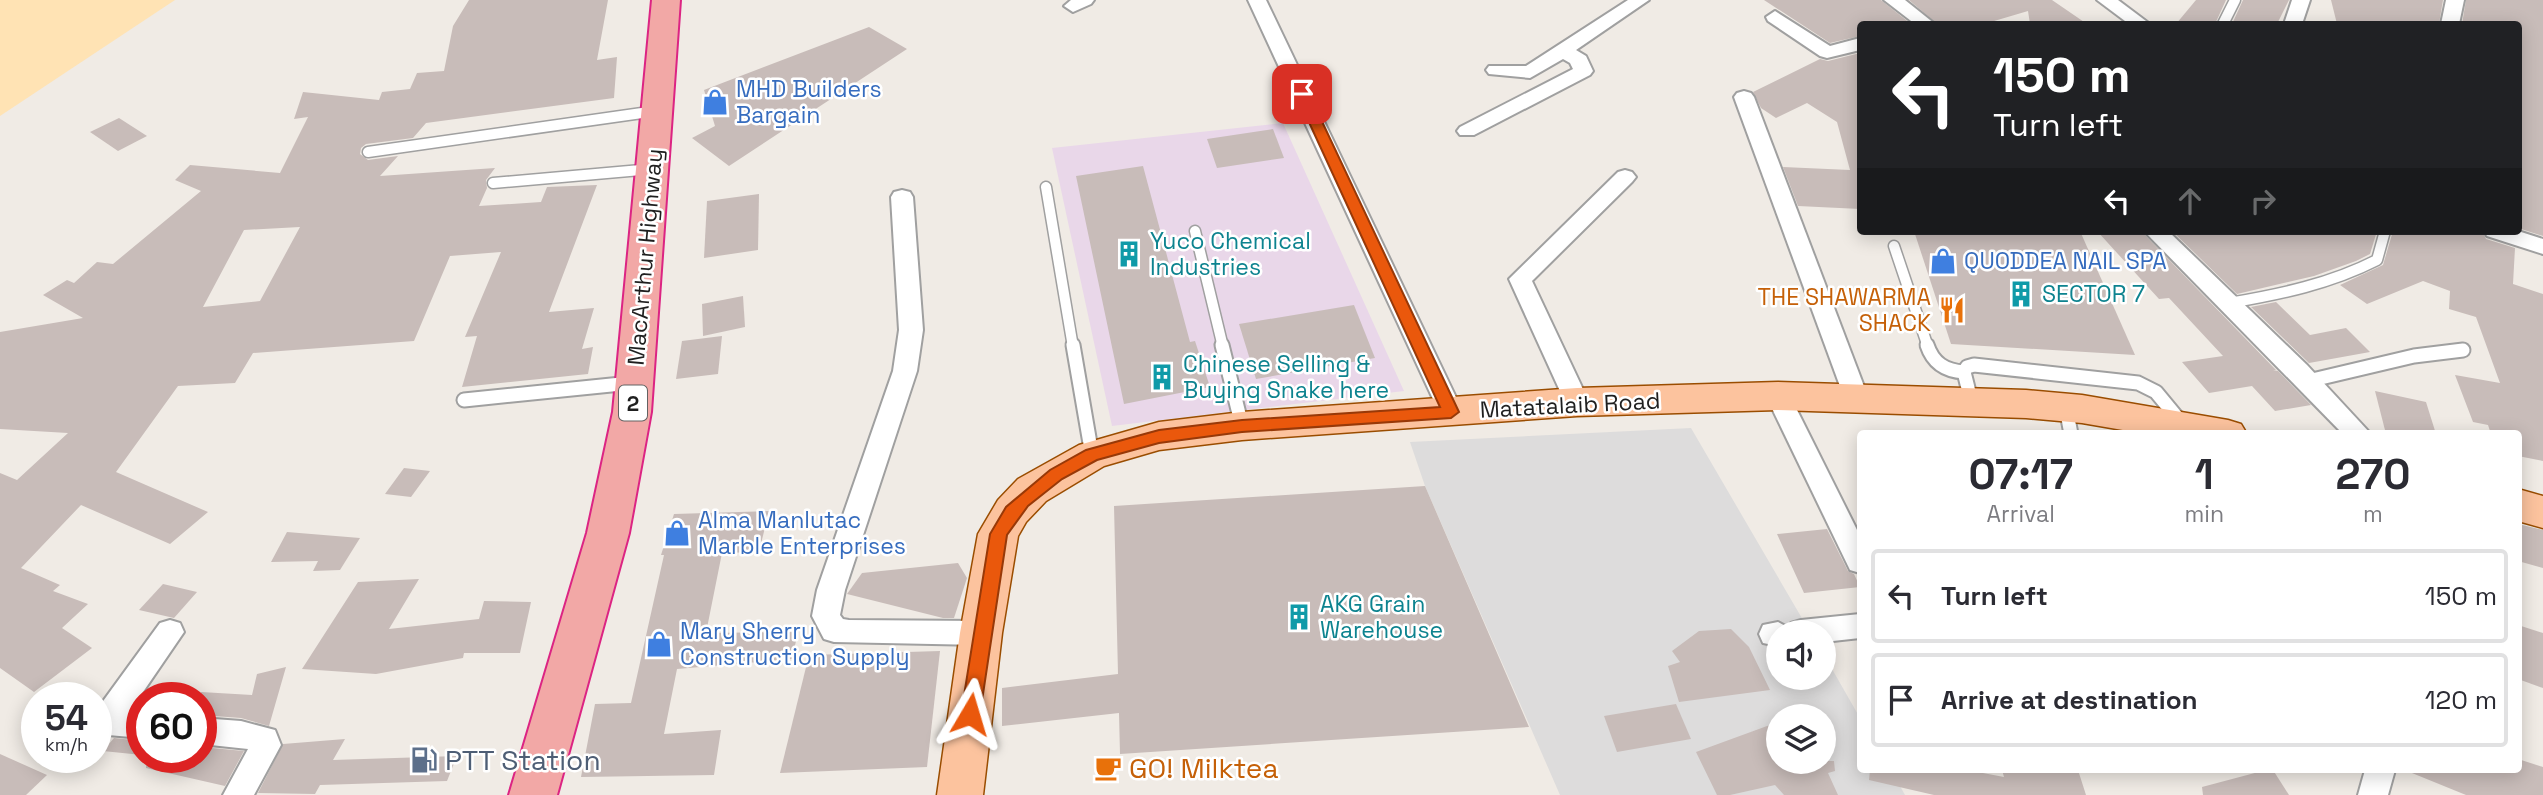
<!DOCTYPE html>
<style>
body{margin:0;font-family:"Space Grotesk",sans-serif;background:#f7f7f7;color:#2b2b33;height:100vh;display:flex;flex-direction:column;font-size:26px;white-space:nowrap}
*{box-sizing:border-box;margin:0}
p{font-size:23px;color:#7c7c81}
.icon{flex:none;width:38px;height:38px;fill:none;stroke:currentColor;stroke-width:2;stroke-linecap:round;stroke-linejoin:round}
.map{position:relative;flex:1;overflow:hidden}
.details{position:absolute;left:1857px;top:430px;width:665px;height:343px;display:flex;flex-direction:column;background:#fff;border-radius:7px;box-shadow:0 4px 18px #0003}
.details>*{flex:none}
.top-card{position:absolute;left:1857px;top:21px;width:665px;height:214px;border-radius:7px;box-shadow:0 4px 18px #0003;background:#202124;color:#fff;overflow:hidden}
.fabs{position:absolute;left:1766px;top:620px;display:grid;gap:14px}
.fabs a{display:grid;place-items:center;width:70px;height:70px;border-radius:50%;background:#fff;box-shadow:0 4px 18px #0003;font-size:35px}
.speed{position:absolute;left:21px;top:682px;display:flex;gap:14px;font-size:35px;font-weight:700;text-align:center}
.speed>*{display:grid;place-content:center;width:91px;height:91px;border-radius:50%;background:#fff;box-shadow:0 4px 18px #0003;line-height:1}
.speed small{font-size:18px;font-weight:400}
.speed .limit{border:10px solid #d22;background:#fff;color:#111}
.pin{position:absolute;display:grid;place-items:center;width:60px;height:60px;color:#fff;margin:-30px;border-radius:14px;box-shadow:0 4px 10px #0006}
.me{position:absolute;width:77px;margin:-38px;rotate:7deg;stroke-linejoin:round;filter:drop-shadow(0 0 5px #0008)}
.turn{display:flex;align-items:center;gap:24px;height:147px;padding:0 21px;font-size:32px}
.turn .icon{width:91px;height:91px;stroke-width:2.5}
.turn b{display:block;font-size:49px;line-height:60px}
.lanes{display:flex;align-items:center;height:66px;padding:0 21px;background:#0003;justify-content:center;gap:35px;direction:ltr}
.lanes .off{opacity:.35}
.eta{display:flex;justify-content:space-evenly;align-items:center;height:119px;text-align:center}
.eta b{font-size:42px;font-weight:600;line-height:49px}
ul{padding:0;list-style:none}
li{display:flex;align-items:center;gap:21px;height:94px;margin:0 14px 10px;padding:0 7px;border:4px solid #e1e1e2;border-radius:7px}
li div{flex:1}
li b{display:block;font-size:26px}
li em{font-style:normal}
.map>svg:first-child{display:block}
.residential{fill:#dddcdc;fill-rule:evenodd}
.industrial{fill:#e9d7e9}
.sand{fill:#ffe3b4}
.building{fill:#c8bcb9;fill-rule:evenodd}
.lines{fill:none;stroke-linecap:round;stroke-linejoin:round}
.service-far1-casing{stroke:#a0a0a0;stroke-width:13}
.service-casing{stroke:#a0a0a0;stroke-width:17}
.minor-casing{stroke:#a0a0a0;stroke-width:4}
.primary-casing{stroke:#9a4d00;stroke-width:3}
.trunk-casing{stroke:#dc2483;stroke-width:4}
.service-far1{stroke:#fff;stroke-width:10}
.service{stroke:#fff;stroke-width:13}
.minor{fill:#fff;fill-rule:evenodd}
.primary{fill:#fcc39e;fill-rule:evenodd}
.trunk{fill:#f2a8a6;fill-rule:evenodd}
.route{fill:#ea580c;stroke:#983908;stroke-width:2}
.labels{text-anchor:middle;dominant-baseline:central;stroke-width:5;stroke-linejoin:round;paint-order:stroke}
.shield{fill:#fff;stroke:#626262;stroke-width:2}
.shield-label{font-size:21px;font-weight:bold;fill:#1f1f1f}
.shop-label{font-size:23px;fill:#366cbe;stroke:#fff;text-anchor:start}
.culture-label{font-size:23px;fill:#0d838f;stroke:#fff;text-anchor:start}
.street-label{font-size:23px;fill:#1f1f1f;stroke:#fff}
.food-label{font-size:23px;fill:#c56008;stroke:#fff;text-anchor:end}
.near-service-label{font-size:28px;fill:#4e5e75;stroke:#fff;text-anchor:start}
.near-food-label{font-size:28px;fill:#c56008;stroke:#fff;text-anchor:start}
</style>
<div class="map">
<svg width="2543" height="795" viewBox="0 0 2543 795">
<rect width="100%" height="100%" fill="#f0ebe5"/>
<path class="residential" d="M 1691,428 L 1810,632 L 1778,632 L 1778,677 L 1824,677 L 1824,655 L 1860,718 L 1860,770 L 1891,770 L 1905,795 L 1560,795 L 1425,486 L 1410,442 ZM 1778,716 L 1824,716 L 1824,761 L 1778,761 Z"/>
<path class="industrial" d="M 1283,123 L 1404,391 L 1112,426 L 1052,148 Z"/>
<path class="sand" d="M 0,0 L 175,0 L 0,116 Z"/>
<g class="building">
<path d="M 469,0 L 608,0 L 597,60 L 617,57 L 614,98 L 426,123 L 413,138 L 366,144 L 361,148 L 360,154 L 368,160 L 398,156 L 380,176 L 495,168 L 486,180 L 487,188 L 479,206 L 541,202 L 547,187 L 597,185 L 549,312 L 594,308 L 582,349 L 593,347 L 588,374 L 462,387 L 477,336 L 465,337 L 501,252 L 450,256 L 414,341 L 253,353 L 235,383 L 178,386 L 116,472 L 208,512 L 170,544 L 81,505 L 21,568 L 60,585 L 53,591 L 88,604 L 62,628 L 92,648 L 34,692 L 0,668 L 0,473 L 17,480 L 68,433 L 0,429 L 0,332 L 83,318 L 43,295 L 67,280 L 74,283 L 97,262 L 113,264 L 201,191 L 175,180 L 190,165 L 280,173 L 308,117 L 294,119 L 303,92 L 379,100 L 382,92 L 410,89 L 417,73 L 444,71 L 453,26 ZM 300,227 L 260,301 L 203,307 L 244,230 Z"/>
<path d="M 1764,0 L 1881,0 L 1911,24 L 1860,24 L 1860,36 L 1830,43 Z"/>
<path d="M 1909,0 L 2052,0 L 2087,24 L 2030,24 L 2028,11 L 1984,24 L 1937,24 Z"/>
<path d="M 2196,0 L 2226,0 L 2215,24 L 2176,24 Z"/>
<path d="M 2243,0 L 2289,0 L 2277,24 L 2232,24 Z"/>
<path d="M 2331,0 L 2443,0 L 2439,24 L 2337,24 Z"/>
<path d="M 2466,0 L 2543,0 L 2543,236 L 2518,228 L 2518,154 L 2521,130 L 2518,129 L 2518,24 L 2462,24 Z"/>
<path d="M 869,27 L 907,49 L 729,166 L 692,138 L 715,126 L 704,90 Z"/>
<path d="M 1860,53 L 1860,209 L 1798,206 L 1783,167 L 1850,170 L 1837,122 L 1807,103 L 1776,118 L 1761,108 L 1753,92 L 1820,59 L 1828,61 Z"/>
<path d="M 119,118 L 147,136 L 118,151 L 90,132 Z"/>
<path d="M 1273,129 L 1284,158 L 1217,168 L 1207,139 Z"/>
<path d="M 1143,166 L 1190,342 L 1195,341 L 1210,387 L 1124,404 L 1076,176 Z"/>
<path d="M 759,194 L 758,250 L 704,258 L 707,201 Z"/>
<path d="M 1914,231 L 2080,231 L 2135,355 L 1951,344 Z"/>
<path d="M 2097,231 L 2141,231 L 2276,370 L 2273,370 L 2278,371 L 2311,405 L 2275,411 L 2252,386 L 2209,393 L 2182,362 L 2223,356 L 2169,298 L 2159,299 Z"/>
<path d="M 2172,231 L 2377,231 L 2370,254 L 2356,261 L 2314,276 L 2237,294 Z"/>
<path d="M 2393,231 L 2482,231 L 2486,239 L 2515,248 L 2513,284 L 2543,294 L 2543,461 L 2518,456 L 2518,434 L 2491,434 L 2488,425 L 2473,422 L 2455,375 L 2500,383 L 2476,317 L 2449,309 L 2450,291 L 2423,281 L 2367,304 L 2340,285 L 2383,265 Z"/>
<path d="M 743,296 L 745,327 L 703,336 L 702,304 Z"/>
<path d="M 2276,302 L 2310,335 L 2346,328 L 2370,352 L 2309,363 L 2251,307 Z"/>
<path d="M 1354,305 L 1375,358 L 1256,379 L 1239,324 Z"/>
<path d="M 722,336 L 718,374 L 676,379 L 682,341 Z"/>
<path d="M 2375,391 L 2426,402 L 2436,434 L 2386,434 Z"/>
<path d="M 404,468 L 430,471 L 411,497 L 385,494 Z"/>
<path d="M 1425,486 L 1529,727 L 1120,754 L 1119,713 L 1002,726 L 1002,688 L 1118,674 L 1114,506 Z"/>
<path d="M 769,511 L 759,552 L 722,553 L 706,633 L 798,632 L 792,659 L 677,669 L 664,734 L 721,730 L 714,775 L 581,777 L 595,704 L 631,703 L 664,555 L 661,555 L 674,514 Z"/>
<path d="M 2518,524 L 2543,530 L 2543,568 L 2518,561 Z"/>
<path d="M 1827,529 L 1848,571 L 1854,574 L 1860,587 L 1804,593 L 1777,534 Z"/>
<path d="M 287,532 L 360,538 L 340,570 L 313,571 L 318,561 L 271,562 Z"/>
<path d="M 958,563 L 967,578 L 954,618 L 943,618 L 847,594 L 862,573 Z"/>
<path d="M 419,579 L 389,629 L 479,619 L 484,601 L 531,602 L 520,653 L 464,653 L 463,658 L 376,674 L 302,669 L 358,582 Z"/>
<path d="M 163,584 L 197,592 L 174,618 L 139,610 Z"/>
<path d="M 2518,625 L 2543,633 L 2543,688 L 2518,679 Z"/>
<path d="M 1731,629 L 1749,647 L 1770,690 L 1679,702 L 1668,666 L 1680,662 L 1672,651 L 1699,631 Z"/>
<path d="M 940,651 L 927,767 L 780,773 L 809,655 Z"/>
<path d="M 286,667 L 269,726 L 241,718 L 201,715 L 201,692 L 252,695 L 257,674 Z"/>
<path d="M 1676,704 L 1691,739 L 1617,752 L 1604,716 Z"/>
<path d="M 1778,722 L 1778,761 L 1834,761 L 1835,771 L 1828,773 L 1838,795 L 1784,795 L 1775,785 L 1730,795 L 1717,795 L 1696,752 Z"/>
<path d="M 114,738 L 142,741 L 142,755 L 103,751 Z"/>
<path d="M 345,739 L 333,760 L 457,756 L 447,781 L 320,785 L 315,794 L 258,793 L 283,744 Z"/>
<path d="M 201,747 L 244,751 L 225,786 L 146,768 L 147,758 L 201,758 Z"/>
<path d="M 0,754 L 47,775 L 26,795 L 0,795 Z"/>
<path d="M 2518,759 L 2543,767 L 2543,795 L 2466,795 L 2407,771 L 2518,770 Z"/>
<path d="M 1870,770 L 1967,770 L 2004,777 L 2002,770 L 2078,770 L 2086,795 L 1934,795 L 1869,780 Z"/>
<path d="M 2266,770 L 2273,770 L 2289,795 L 2203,795 L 2202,787 Z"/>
</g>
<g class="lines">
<g class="service-far1-casing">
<g id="service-far1">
<path d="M 2223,24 L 2235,0"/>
<path d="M 368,152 L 656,111"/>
<path d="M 493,183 L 652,169"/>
<path d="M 1046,187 L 1073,347"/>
<path d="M 1195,231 L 1223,347"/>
<path d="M 1894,246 L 1928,347"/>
<path d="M 2229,303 C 2281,294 2330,284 2377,260 L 2385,231"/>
</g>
</g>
<g class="service-casing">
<g id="service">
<path d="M 1073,345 L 1092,455"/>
<path d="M 1222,345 L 1242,426"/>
<path d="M 1927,345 C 1933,363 1945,371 1964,372"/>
<path d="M 2308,381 L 2414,356 L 2463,350"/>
<path d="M 464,400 L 631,383"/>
<path d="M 1971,400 L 1964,372 L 1967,367 L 1974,365 L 2138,383 L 2156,392 L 2180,421"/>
<path d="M 2066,408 L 2071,434"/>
</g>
</g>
<g class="minor-casing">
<g id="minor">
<path d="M 1071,0 L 1094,0 L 1091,4 L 1073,12 L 1064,6 Z"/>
<path d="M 1248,0 L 1266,0 L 1463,412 L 1460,419 L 1451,421 L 1442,419 L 1439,412 Z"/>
<path d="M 1628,0 L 1649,0 L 1576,50 L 1586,56 L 1593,71 L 1590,75 L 1474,135 L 1460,135 L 1457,131 L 1460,127 L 1573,69 L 1570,63 L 1563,59 L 1530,78 L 1489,74 L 1486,70 L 1489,66 L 1526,66 Z"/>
<path d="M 1884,0 L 1905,0 L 1935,24 L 1915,24 Z"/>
<path d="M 2097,0 L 2118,0 L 2150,24 L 2129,24 Z"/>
<path d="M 2292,0 L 2310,0 L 2302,24 L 2284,24 Z"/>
<path d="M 2446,0 L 2464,0 L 2459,24 L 2441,24 Z"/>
<path d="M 1775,11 L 1830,46 L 1860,38 L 1860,50 L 1827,58 L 1820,56 L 1768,21 L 1766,17 Z"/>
<path d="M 1744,91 L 1751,93 L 1754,97 L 1868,397 L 1865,403 L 1856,406 L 1847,403 L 1844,397 L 1734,97 L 1737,93 Z"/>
<path d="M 1625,170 L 1632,172 L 1636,177 L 1632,182 L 1532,281 L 1589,402 L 1586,408 L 1577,411 L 1568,408 L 1565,402 L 1509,279 L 1618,172 Z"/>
<path d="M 902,190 L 910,192 L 913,197 L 923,330 L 917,371 L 845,590 L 840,615 L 843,619 L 849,620 L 981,621 L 991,624 L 995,633 L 991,642 L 981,645 L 834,642 L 824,639 L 812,616 L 817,590 L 893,371 L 899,330 L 891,197 L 894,192 Z"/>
<path d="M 2144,231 L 2168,231 L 2307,365 L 2371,434 L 2343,434 Z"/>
<path d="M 2484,231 L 2518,231 L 2543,239 L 2543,254 L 2487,236 Z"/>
<path d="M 1778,387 L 1787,390 L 1860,536 L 1860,573 L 1850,570 L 1766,396 L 1769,390 Z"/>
<path d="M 1860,614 L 1860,638 L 1824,642 L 1824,632 L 1778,632 L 1778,646 L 1763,643 L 1759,634 L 1763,625 L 1778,622 L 1789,628 L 1791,623 L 1801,620 Z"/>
<path d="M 170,620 L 180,623 L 184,632 L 130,711 L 142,712 L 142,738 L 108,735 L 98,731 L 96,713 L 101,704 L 160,623 Z"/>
<path d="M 201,718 L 241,721 L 275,730 L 281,745 L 254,795 L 223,795 L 248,749 L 201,744 Z"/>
<path d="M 2365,770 L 2395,770 L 2388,795 L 2358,795 Z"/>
</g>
</g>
<g class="primary-casing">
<g id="primary">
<path d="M 1778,382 L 2026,390 L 2082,395 L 2228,420 L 2241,424 L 2247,434 L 2146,434 L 2082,423 L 2026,418 L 1778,410 L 1577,416 L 1242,440 L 1159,450 L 1104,466 L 1046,501 L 1026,522 L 1018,536 L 1002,633 L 983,795 L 937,795 L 960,633 L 978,534 L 998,500 L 1018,479 L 1079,445 L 1159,422 L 1242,412 L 1577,388 Z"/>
<path d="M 2518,489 L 2543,496 L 2543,528 L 2518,521 Z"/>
</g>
</g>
<g class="trunk-casing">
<path id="trunk" d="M 652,0 L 680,0 L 651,412 L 629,533 L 557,795 L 509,795 L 587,533 L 613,412 Z"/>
</g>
<use href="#service-far1" class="service-far1"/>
<use href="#service" class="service"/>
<use href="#minor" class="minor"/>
<use href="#primary" class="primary"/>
<use href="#trunk" class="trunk"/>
</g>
<path class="route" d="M 1302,90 L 1309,94 L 1459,412 L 1451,418 L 1242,432 L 1159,443 L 1097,460 L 1062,479 L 1028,506 L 1007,535 L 980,714 L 977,720 L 970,723 L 964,720 L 961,714 L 990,534 L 1006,507 L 1050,470 L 1086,450 L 1159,430 L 1242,420 L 1440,407 L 1296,94 Z"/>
<defs>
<g id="shop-bare" transform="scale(2.1)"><path d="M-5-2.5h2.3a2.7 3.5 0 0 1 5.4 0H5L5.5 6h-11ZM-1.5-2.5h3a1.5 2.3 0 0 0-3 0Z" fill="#3f7fe0" stroke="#fff" stroke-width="2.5" paint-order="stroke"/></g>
<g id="building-bare" transform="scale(2.1)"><path d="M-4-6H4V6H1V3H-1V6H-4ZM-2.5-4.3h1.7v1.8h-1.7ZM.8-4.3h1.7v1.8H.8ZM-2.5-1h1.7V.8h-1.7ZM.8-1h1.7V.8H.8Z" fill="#0f9aa8" stroke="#fff" stroke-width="2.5" paint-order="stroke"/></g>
<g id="restaurant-bare" transform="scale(2.1)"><path d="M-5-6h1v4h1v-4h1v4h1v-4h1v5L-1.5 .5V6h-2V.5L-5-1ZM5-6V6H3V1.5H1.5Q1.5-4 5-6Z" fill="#e8710a" stroke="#fff" stroke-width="2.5" paint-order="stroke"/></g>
<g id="fuel-bare" transform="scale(2.1)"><path d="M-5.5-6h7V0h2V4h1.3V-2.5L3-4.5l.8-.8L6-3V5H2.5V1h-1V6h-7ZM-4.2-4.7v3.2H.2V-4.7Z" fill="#5c6f8a" stroke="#fff" stroke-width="2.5" paint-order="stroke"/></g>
<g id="cafe-bare" transform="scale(2.1)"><path d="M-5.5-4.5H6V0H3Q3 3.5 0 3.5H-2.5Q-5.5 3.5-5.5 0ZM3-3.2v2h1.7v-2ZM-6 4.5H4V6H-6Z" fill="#e8710a" stroke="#fff" stroke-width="2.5" paint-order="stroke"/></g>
</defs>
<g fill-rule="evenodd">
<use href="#shop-bare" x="715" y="102"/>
<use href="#building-bare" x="1129" y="254"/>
<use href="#shop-bare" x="1943" y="261"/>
<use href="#building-bare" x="2021" y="294"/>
<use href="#restaurant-bare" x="1952" y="310"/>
<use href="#building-bare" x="1162" y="377"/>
<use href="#shop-bare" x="677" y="533"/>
<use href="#building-bare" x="1299" y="617"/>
<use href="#shop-bare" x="659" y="644"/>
<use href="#fuel-bare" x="424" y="760"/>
<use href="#cafe-bare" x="1108" y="768"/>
</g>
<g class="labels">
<rect class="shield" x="619" y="385.5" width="28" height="35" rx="5"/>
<g class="shield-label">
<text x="633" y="403">2</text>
</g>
<g class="shop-label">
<text x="736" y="89">MHD Builders<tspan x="736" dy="26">Bargain</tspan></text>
<text x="1964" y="261">QUODDEA NAIL SPA</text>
<text x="698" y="520">Alma Manlutac<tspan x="698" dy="26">Marble Enterprises</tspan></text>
<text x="680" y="631">Mary Sherry<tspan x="680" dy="26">Construction Supply</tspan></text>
</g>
<g class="culture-label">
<text x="1150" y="241">Yuco Chemical<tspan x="1150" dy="26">Industries</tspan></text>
<text x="2042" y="294">SECTOR 7</text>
<text x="1183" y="364">Chinese Selling &amp;<tspan x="1183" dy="26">Buying Snake here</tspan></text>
<text x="1320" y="604">AKG Grain<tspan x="1320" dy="26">Warehouse</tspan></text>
</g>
<g class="street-label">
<text transform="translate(645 257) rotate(-85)">MacArthur Highway</text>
<text transform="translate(1570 405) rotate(-3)">Matatalaib Road</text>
</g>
<g class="food-label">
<text x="1931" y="297">THE SHAWARMA<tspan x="1931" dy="26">SHACK</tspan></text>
</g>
<g class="near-service-label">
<text x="445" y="760">PTT Station</text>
</g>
<g class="near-food-label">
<text x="1129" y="768">GO! Milktea</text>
</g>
</g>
</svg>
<div class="fabs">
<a><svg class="icon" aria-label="sound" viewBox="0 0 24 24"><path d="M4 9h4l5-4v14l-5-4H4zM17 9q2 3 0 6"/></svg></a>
<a><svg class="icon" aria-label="layers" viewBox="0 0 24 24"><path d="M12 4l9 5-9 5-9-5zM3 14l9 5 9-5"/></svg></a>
</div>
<div class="speed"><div>54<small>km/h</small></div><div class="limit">60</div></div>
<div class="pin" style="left:1302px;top:94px;background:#d93025"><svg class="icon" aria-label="arrive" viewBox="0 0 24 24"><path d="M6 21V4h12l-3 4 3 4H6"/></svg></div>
<svg class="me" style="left:970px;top:714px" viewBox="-20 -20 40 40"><path d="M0-17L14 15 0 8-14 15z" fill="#ea580c" stroke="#fff" stroke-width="4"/></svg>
<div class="top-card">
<div class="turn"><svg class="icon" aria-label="left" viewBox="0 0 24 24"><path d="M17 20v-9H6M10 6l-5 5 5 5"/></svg><div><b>150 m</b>Turn left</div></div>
<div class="lanes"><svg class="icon" aria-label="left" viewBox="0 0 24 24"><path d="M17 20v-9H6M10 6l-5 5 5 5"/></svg><svg class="icon off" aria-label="ahead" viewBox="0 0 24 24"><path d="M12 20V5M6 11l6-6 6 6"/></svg><svg class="icon off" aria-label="right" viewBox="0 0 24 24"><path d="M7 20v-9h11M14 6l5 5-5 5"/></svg></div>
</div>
<section class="details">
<div class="eta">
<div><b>07:17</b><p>Arrival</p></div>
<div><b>1</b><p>min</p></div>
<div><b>270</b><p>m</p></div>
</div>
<ul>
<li><svg class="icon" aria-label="left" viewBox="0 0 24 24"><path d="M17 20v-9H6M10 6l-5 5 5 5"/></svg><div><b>Turn left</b></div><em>150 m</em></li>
<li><svg class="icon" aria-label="arrive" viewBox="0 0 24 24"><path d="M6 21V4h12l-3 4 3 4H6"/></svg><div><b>Arrive at destination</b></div><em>120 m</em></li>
</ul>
</section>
</div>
